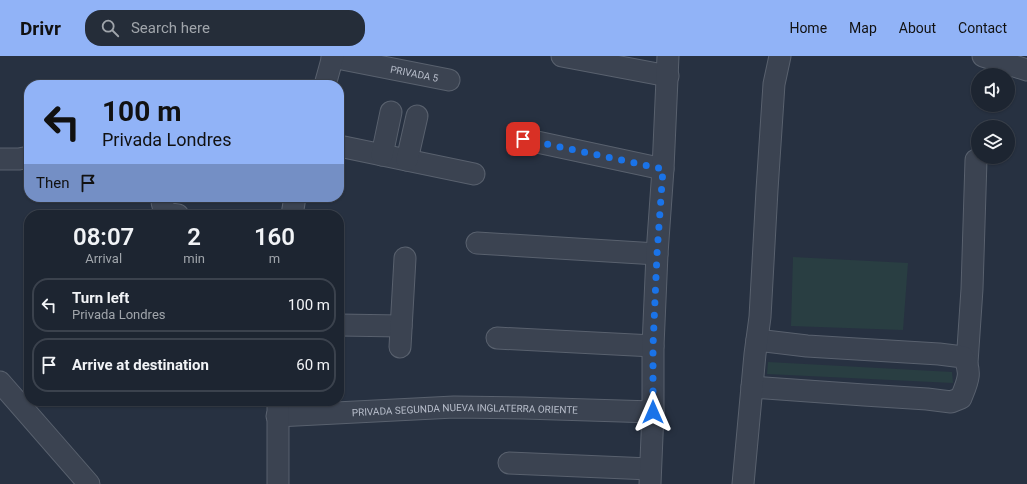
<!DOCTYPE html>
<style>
body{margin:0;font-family:Roboto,sans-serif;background:#252d39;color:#f1f3f6;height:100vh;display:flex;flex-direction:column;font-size:15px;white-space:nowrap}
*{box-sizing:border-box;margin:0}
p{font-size:13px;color:#a0a5ab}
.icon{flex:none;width:22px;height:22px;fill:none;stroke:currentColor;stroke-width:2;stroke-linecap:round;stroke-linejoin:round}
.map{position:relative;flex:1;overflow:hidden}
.sheet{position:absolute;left:24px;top:154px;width:320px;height:196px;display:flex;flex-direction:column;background:#1d2531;border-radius:16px;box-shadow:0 1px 3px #0004,0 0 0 1px #3b424d}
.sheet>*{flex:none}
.hud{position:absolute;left:24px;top:24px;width:320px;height:122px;border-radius:16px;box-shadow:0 1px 3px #0004,0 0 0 1px #3b424d;background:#91b3f7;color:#111;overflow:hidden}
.tools{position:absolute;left:971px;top:12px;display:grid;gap:8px}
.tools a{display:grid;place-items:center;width:44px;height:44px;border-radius:50%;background:#1d2531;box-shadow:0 1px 3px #0004,0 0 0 1px #3b424d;font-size:20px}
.pin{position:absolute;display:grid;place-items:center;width:34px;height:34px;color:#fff;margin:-17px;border-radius:8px;box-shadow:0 2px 6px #0006}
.me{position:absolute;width:44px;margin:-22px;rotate:0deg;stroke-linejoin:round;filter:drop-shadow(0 0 3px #0008)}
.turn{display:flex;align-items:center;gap:14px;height:84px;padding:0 12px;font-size:18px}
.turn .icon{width:52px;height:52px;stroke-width:2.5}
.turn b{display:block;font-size:28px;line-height:34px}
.then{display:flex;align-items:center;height:38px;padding:0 12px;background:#0003;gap:8px;font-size:15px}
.eta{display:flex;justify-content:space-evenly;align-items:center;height:68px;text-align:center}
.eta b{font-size:24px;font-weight:600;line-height:28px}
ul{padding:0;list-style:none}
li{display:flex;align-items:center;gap:12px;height:54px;margin:0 8px 6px;padding:0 4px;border:2px solid #3b424d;border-radius:16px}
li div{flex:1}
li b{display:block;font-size:15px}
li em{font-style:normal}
header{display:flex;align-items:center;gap:24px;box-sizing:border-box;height:56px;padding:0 20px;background:#91b3f7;color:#111}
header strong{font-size:19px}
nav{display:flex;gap:22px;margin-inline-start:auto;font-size:14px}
.search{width:280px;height:36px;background:#252d39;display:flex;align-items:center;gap:10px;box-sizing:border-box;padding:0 14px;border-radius:16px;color:#a0a5ab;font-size:15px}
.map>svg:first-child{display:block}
.green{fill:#293e42}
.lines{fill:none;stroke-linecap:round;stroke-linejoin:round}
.minor-casing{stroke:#59616e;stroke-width:23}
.minor{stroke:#3b4351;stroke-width:21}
.route{stroke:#1a73e8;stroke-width:7;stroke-dasharray:0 12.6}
.labels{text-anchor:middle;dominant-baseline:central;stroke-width:3;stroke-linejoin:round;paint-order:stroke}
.street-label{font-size:10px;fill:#b8becb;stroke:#1f2837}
</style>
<header>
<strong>Drivr</strong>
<div class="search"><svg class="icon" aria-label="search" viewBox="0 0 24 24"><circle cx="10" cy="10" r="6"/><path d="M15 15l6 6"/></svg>Search here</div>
<nav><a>Home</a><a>Map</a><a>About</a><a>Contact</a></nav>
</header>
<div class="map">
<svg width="1027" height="428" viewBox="0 0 1027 428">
<rect width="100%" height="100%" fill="#273141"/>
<g class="green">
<path d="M 793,201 L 908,207 L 903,274 L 791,270 Z"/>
<path d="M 768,306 L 952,316 L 953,327 L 767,318 Z"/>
</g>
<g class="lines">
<g class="minor-casing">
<g id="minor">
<path d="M 562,0 L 668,20"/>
<path d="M 983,0 L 1027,14"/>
<path id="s1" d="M 332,1 L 449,24"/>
<path d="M 325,29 L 333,0"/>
<path d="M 523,83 L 663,113"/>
<path d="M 339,90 L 474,118"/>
<path d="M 382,99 L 391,56"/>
<path d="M 0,103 L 19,103 L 29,101"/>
<path d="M 407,104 L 417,60"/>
<path d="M 164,141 L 162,146 L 164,154 L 170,158 L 178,159"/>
<path d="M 292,159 L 295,141"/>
<path d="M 477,187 L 657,198"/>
<path d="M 339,269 L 401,270"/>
<path d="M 497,282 L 653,290"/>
<path d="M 400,291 L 405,202"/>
<path d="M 967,307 L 972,233 L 976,104"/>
<path d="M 0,326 L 89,428"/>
<path d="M 752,331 L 864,339 L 927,343 L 951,346 L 961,342 C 967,327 973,316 963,301 L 939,298 L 807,290 L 757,284"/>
<path id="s2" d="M 277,360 L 454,351 L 524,352 L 653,356"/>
<path d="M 509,407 L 650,413"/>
<path d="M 278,428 L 278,346"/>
<path d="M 650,428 L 653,356 L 653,290 L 657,198 L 663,113 L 668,0"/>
<path d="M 743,428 L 755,298 L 760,261 L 767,134 L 774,28 L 780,0"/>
</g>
</g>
<use href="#minor" class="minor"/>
</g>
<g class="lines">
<path class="route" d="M 523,83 L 663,113 L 657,198 L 653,290 L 653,356"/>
</g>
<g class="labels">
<g class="street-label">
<text stroke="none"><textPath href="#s1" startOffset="84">PRIVADA 5</textPath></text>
<text stroke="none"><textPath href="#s2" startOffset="188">PRIVADA SEGUNDA NUEVA INGLATERRA ORIENTE</textPath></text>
</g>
</g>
</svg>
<div class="tools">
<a><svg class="icon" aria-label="sound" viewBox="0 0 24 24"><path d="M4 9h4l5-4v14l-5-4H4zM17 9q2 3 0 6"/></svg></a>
<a><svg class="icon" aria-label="layers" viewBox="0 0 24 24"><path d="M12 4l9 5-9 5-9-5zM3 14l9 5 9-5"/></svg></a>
</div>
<div class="pin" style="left:523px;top:83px;background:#d93025"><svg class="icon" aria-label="arrive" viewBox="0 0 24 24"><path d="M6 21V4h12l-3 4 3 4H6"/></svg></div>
<svg class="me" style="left:653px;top:356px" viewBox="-20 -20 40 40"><path d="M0-17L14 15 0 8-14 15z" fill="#1a73e8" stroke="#fff" stroke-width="4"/></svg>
<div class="hud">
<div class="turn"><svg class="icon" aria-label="left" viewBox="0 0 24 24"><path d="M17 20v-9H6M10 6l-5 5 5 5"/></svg><div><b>100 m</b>Privada Londres</div></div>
<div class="then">Then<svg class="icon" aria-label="arrive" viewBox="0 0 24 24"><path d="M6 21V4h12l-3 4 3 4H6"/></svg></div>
</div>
<section class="sheet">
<div class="eta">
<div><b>08:07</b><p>Arrival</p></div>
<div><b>2</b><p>min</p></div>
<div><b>160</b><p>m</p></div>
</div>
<ul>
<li><svg class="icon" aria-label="left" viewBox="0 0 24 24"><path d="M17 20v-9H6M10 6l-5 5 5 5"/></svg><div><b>Turn left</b><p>Privada Londres</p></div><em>100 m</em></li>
<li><svg class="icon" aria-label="arrive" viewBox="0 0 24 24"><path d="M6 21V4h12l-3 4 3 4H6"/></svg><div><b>Arrive at destination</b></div><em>60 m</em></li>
</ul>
</section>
</div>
